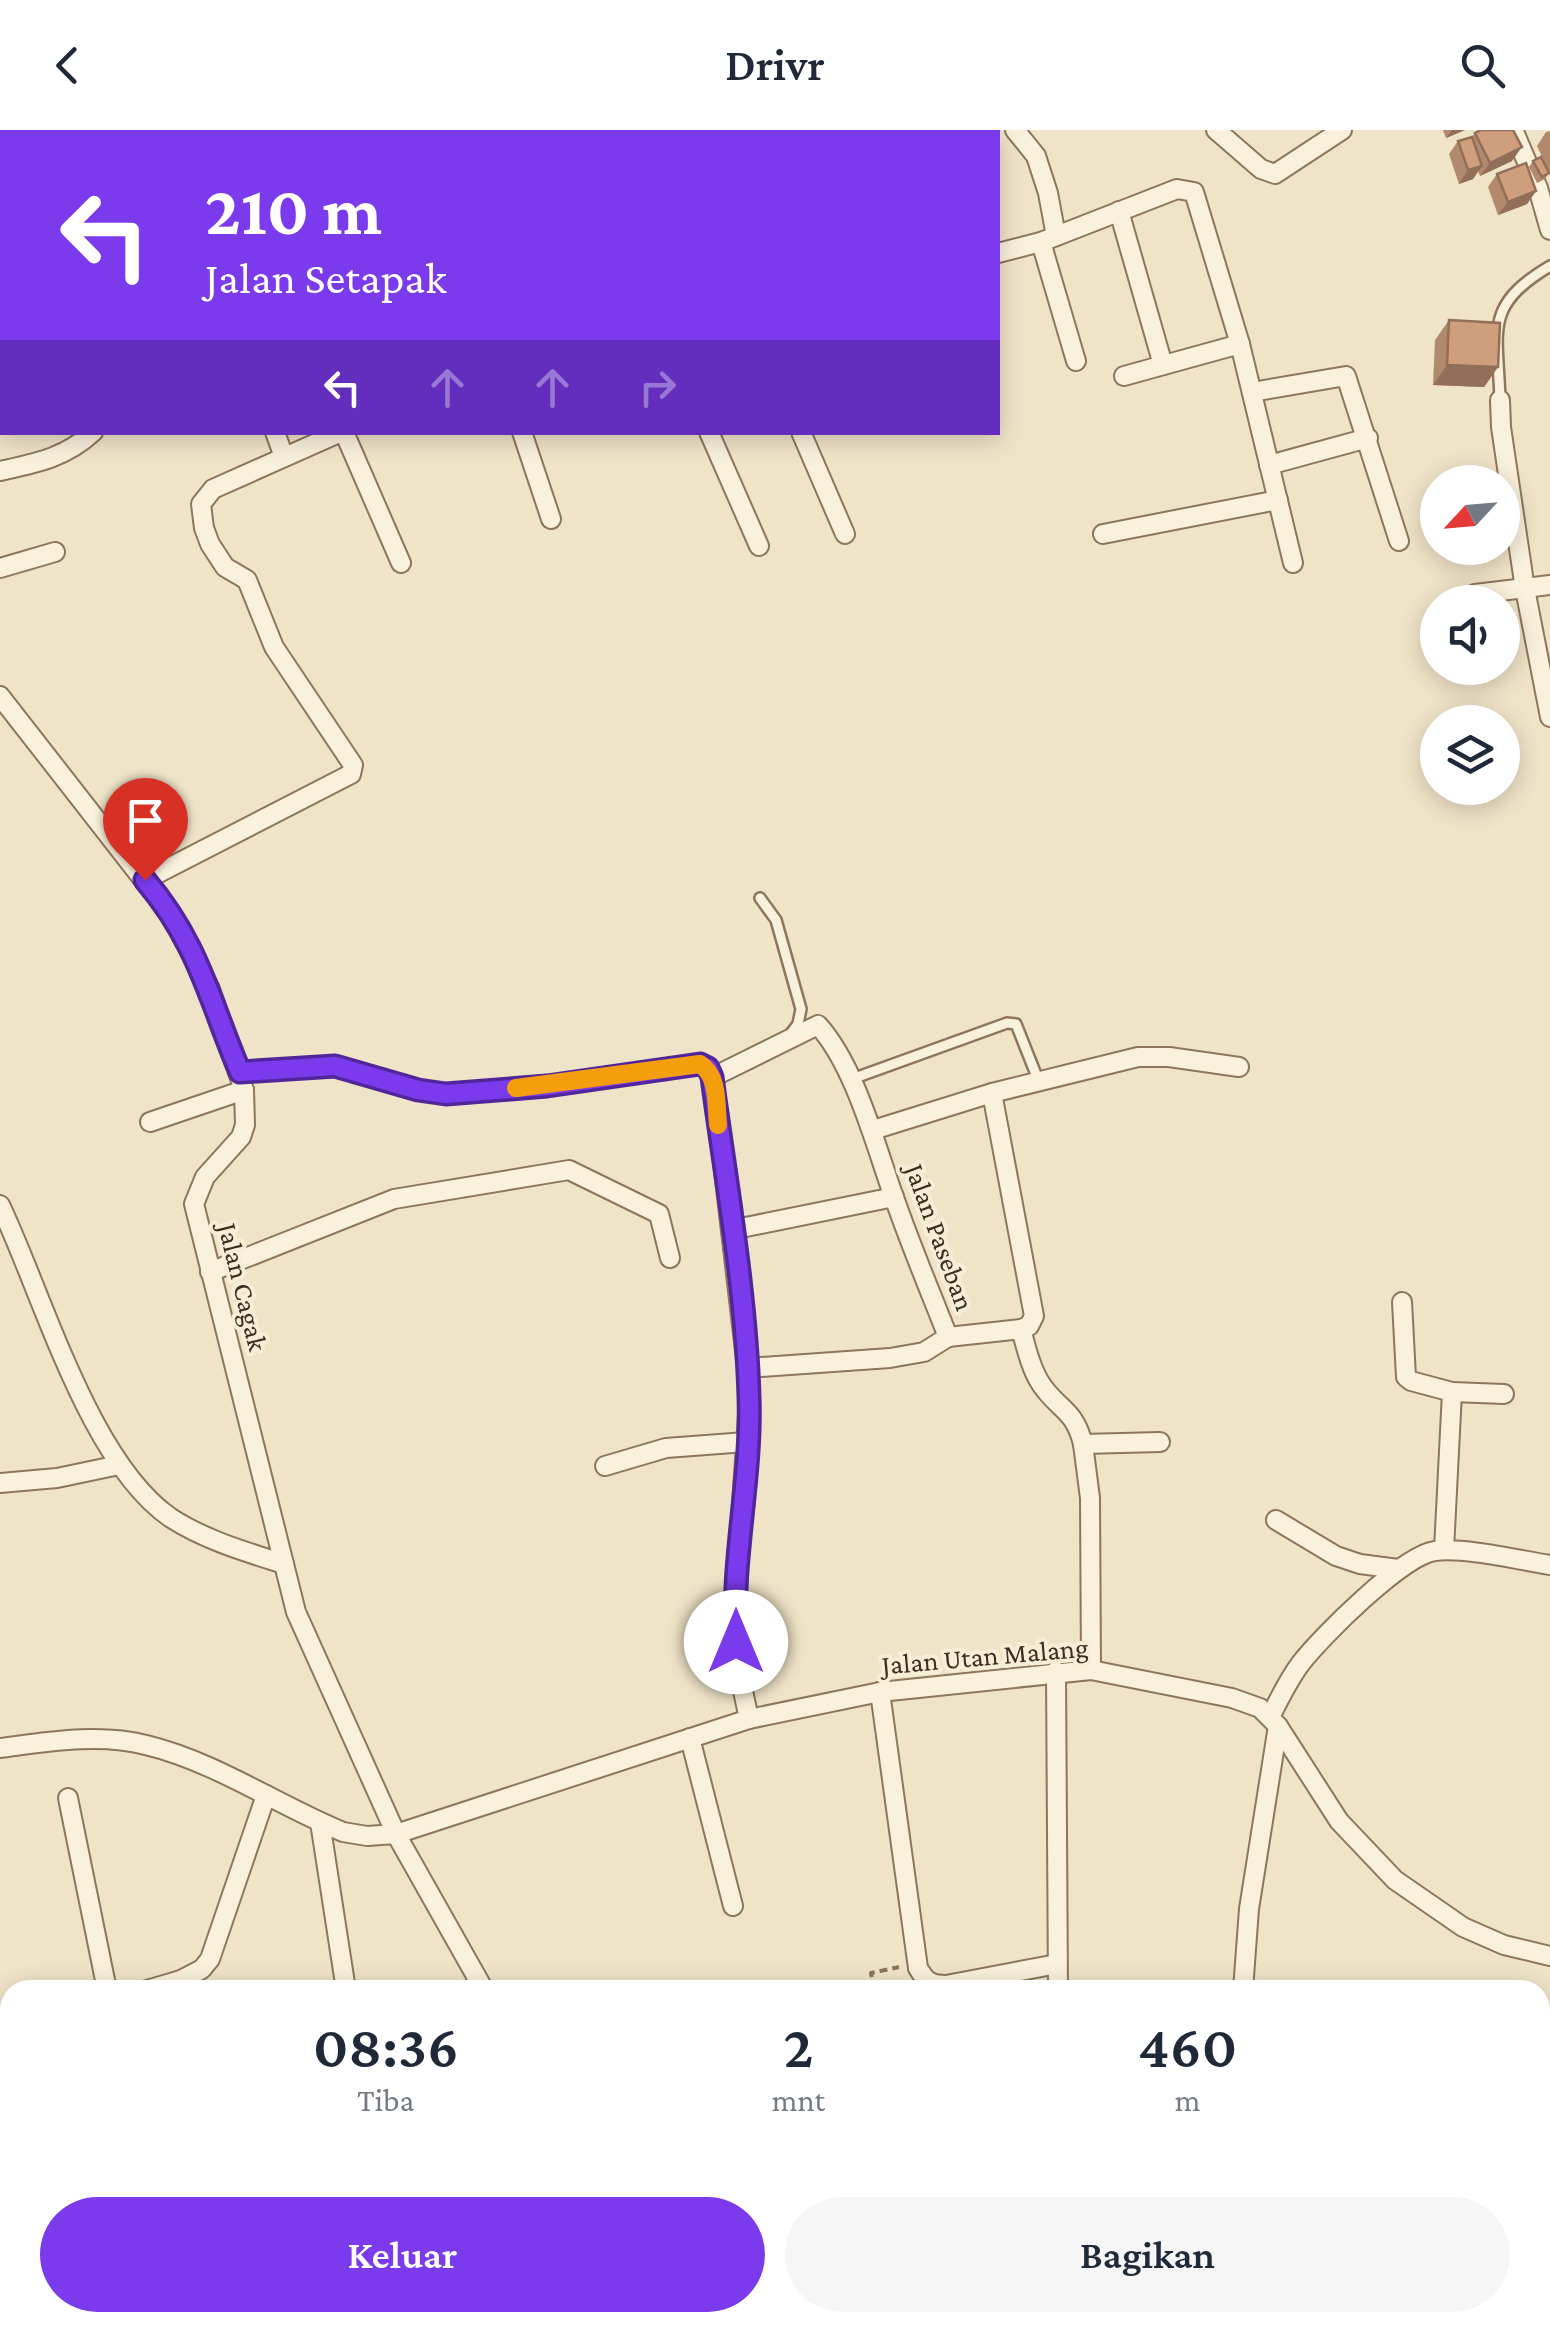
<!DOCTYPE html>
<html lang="id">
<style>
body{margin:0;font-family:"Crimson Pro",serif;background:#f6f6f7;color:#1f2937;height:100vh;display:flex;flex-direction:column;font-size:38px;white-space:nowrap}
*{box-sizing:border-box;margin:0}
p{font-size:32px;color:#747a83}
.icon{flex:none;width:55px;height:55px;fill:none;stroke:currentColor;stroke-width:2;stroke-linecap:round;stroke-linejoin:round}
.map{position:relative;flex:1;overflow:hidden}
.side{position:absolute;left:0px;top:1850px;width:1550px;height:352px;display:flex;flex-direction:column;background:#fff;border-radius:30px 30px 0 0;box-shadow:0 5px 25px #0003}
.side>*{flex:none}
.hud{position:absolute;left:0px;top:0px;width:1000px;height:305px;box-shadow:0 5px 25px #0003;background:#7c3aed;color:#fff;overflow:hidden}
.needle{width:65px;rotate:244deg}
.tools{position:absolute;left:1420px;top:335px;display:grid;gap:20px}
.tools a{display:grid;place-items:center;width:100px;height:100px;border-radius:50%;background:#fff;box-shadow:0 5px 25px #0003;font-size:50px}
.pin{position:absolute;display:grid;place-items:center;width:85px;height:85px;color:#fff;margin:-102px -42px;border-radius:50% 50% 50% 0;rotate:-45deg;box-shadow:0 0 10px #0007}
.pin .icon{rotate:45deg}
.me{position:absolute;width:110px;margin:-55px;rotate:0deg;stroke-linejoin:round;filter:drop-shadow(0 0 8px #0008)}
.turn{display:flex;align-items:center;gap:35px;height:210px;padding:0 40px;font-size:45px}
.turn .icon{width:130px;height:130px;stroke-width:2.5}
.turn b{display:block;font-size:70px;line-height:85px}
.lanes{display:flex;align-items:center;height:95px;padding:0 40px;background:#0003;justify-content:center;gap:50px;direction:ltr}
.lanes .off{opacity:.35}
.eta{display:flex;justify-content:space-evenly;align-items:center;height:170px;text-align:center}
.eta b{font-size:60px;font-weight:600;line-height:70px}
.cta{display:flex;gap:20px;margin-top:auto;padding:20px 40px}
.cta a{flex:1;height:115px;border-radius:60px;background:#7c3aed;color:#fff;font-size:40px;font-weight:600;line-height:115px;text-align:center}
.cta a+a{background:#f6f6f7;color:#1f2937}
header{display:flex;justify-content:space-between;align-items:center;height:130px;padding:0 40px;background:#fff;font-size:45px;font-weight:600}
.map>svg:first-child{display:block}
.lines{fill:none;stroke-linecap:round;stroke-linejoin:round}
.service-casing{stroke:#8d765c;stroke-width:14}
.minor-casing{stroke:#8d765c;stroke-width:22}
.path{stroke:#8d765c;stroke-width:4;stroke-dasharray:8 5;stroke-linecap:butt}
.service{stroke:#faf1dc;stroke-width:9}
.minor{stroke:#faf1dc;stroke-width:18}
.wall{fill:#b2896c}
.shaded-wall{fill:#916f58}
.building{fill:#cf9f7d;stroke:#916f58;stroke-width:2.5}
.route-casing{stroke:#51269a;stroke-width:25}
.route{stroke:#7c3aed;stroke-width:18}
.slow{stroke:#f59e0b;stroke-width:18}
.labels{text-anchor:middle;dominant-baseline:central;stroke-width:8;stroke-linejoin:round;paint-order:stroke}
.street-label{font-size:28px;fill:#3d2e20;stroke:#f7eed8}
</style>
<header><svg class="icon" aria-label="back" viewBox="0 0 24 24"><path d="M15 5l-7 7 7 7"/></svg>Drivr<svg class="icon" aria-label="search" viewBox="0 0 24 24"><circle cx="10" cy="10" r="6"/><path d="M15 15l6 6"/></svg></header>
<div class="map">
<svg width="1550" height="2202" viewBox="0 0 1550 2202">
<rect width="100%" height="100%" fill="#f0e4c8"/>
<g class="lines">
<g class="service-casing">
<g id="service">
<path d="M 1500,270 C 1498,200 1483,176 1550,136"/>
<path d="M 760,768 L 776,790 L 801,879 L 798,894 L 789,906"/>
<path d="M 852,949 L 1007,893 L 1016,894 L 1039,952"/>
</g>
</g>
<g class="minor-casing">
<g id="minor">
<path d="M 473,0 L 474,2"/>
<path d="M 578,0 L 579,2"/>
<path d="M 1015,0 L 1036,26 L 1048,63 L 1056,106"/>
<path d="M 1216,0 L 1261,39 L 1275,44 L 1342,0"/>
<path d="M 1509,0 L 1515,4 L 1538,58 L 1550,100"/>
<path d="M 0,2 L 4,0"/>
<path d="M 730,2 L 739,0"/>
<path d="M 949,2 L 953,0"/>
<path d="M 1119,81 L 1163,235"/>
<path d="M 1041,112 L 1076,231"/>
<path d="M 998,123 L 1041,112 L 1177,59 L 1194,62 L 1240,214 L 1293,433"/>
<path d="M 1124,246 L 1240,214"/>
<path d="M 1252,262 L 1346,246 L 1399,411"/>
<path d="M 1500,270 L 1501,297 L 1525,459 L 1550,587"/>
<path d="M 275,302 L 284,327"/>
<path d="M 344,302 L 401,433"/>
<path d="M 522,302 L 551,389"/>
<path d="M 709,302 L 759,416"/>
<path d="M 801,302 L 845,404"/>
<path d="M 1269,335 L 1368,308"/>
<path d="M 0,341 C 36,333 65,328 93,302"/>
<path d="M 1103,404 L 1278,370"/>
<path d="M 0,438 L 55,422"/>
<path d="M 1475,464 L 1550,455"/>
<path d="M 0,566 L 170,784 L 210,859 L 244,960 L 245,995 L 241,1007 L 205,1047 L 194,1074 L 296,1482 L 396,1704 L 484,1860"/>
<path d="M 145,750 L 351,644 L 353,635 L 274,517 L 247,450 L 225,437 L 210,414 L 204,398 L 201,374 L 213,359 L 341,302"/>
<path d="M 239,942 L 335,937 L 419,960 L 446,964 L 547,956 L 700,934 L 708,938 L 713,947 L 747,1238 L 749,1271 L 734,1490 L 737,1533 L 749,1589"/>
<path d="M 713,947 L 818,895 C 856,937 876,1018 895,1070 C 911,1116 930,1161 948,1207 L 1021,1199 C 1026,1217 1031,1239 1041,1254 C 1058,1280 1074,1278 1083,1314 L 1160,1312"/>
<path d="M 992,963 L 1034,1186 L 1029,1196 L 1021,1199"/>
<path d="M 150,992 L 244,960"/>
<path d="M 873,1000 L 992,963 L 1138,927 L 1169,927 L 1239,937"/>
<path d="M 0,1075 C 43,1165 89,1332 171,1388 C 205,1410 246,1422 284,1434"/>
<path d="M 731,1100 L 894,1067"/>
<path d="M 210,1142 L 394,1069 L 569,1040 L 659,1084 L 670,1128"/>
<path d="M 1402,1172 L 1406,1247 L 1411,1251 L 1452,1262 L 1444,1420"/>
<path d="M 747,1238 L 890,1228 L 924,1222 L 948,1207"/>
<path d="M 1452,1262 L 1504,1264"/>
<path d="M 1083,1314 L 1090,1368 L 1091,1540"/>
<path d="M 605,1336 L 666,1318 L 746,1312"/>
<path d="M 0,1353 L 57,1348 L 119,1335"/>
<path d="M 1276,1390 L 1336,1426 L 1360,1434 L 1398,1439"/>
<path d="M 1056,1541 L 1058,1860"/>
<path d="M 880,1562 L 918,1838 C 926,1852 931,1855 946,1855 L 1057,1834"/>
<path d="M 1270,1587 C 1280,1568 1288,1550 1301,1533 C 1322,1506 1403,1425 1435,1421 C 1464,1417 1519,1430 1550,1435"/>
<path d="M 690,1608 L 733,1776"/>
<path d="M 0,1618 C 47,1612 99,1603 146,1615 C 216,1632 277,1675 343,1702 L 367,1706 L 396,1704 L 749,1589 L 880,1562 L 1091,1540 L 1232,1568 L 1260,1578 L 1278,1596 L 1339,1691 L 1395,1750 L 1463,1797 L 1504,1815 L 1550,1826"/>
<path d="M 68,1668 L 107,1860"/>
<path d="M 320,1692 L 346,1860"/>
<path d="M 181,1850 L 202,1839 L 210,1829 L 266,1665"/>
<path d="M 147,1860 L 181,1850 L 183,1859"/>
<path d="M 1243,1860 L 1249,1779 L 1278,1596"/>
<path d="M 0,1897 L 10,1895"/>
<path d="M 0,1991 L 10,2024"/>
<path d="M 1540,1997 L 1550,1997"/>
<path d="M 44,2192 L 45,2202"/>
<path d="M 466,2192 L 466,2202"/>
<path d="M 564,2192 L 564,2202"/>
<path d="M 715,2192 L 716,2202"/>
<path d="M 1057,2192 L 1060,2202"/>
<path d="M 233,2202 L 256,2200"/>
</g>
</g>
<g class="path">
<path d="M 874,1860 L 871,1843 L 899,1837"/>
<path d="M 1259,2192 L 1259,2202"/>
</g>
<use href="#service" class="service"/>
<use href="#minor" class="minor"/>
</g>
<g class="wall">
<path d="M 1443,0 L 1465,0 L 1446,8 Z"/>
<path d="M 1550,1 L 1550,46 L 1549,43 L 1545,49 L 1537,53 L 1529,37 L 1533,31 L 1546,35 L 1537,16 L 1546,2 Z"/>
<path d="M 1475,3 L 1512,31 L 1480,46 L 1478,41 L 1473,49 L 1459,54 L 1449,24 L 1458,11 L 1472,7 Z"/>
<path d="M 1497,44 L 1536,61 L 1527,74 L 1498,85 L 1488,57 Z"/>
<path d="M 1449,190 L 1498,237 L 1484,257 L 1433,255 L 1435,210 Z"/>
<path d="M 1550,1991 L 1550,2083 L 1542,2083 L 1540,2006 Z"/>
</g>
<g class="shaded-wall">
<path d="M 1452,0 L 1465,0 L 1446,8 Z"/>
<path d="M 1522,17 L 1512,31 L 1480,46 L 1490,33 Z"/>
<path d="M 1482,36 L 1473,49 L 1459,54 L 1468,40 Z"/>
<path d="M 1536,61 L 1527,74 L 1498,85 L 1508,72 Z"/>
<path d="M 1447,235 L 1498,237 L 1484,257 L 1433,255 Z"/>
<path d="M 1550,2073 L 1550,2083 L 1542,2083 Z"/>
</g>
<g class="building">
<path d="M 1481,0 L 1513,0 L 1522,17 L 1490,33 L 1475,3 Z"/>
<path d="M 1472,7 L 1482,36 L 1468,40 L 1458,11 Z"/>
<path d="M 1541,27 L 1549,43 L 1542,47 L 1533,31 Z"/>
<path d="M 1526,33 L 1536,61 L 1508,72 L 1497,44 Z"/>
<path d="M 1449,190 L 1500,193 L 1498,237 L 1447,235 Z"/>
<path d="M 1540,1873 L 1545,1874 L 1542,1902 L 1540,1901 Z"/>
</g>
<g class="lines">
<g class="route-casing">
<path id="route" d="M 145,750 C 199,814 209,869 240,942 L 335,936 L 418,960 L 446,964 L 547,956 L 700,934 L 708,938 L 712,947 C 726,1053 746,1160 749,1267 C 752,1348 731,1430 736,1512"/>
</g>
<use href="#route" class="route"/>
<path class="slow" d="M 516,958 L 700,934 C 719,946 716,975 718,995"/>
</g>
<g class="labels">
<g class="street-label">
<text transform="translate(940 1107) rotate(70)">Jalan Paseban</text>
<text transform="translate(243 1157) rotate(76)">Jalan Cagak</text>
<text transform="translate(985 1526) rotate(-5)">Jalan Utan Malang</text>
</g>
</g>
</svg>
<div class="tools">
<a><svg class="needle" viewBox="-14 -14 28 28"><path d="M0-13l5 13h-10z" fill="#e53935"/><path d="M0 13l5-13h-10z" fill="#747a83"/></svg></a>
<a><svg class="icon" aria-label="sound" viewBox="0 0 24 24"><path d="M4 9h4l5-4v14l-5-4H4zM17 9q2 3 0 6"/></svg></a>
<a><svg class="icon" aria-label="layers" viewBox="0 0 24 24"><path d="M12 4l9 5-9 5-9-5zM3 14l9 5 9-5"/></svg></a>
</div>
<div class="pin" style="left:145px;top:750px;background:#d93025"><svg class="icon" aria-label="arrive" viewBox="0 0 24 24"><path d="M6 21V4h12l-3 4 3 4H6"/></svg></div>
<svg class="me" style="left:736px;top:1512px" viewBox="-20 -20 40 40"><circle r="19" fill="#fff"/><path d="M0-13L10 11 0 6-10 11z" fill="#7c3aed"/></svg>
<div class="hud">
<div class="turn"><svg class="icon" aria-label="left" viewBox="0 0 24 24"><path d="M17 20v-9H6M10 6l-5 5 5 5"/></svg><div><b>210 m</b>Jalan Setapak</div></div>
<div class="lanes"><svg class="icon" aria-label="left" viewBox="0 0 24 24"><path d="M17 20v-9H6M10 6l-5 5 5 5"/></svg><svg class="icon off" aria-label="ahead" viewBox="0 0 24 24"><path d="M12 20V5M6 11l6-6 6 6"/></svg><svg class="icon off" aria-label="ahead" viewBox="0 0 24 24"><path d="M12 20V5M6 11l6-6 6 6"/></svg><svg class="icon off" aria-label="right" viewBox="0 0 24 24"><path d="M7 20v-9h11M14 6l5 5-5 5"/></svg></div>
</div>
<section class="side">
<div class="eta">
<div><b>08:36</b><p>Tiba</p></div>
<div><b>2</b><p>mnt</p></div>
<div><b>460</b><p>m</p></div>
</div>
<div class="cta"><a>Keluar</a><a>Bagikan</a></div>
</section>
</div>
